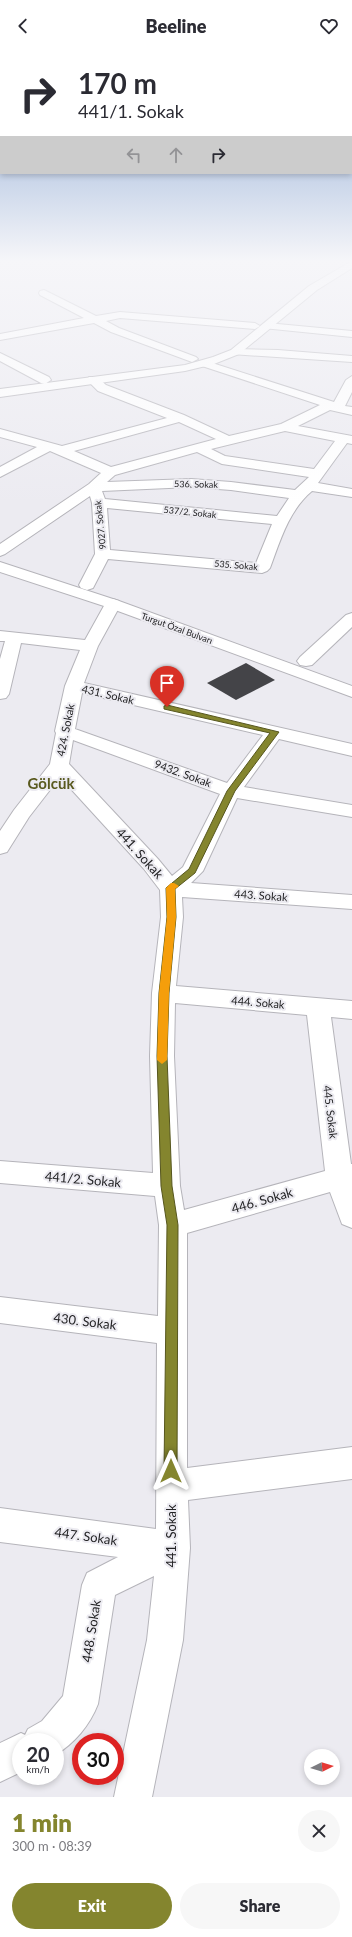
<!DOCTYPE html>
<meta charset="utf-8">
<style>
body{margin:0;font-family:Lato,sans-serif;background:#f7f7f7;color:#2b2b33;height:100vh;display:flex;flex-direction:column;font-size:15px;white-space:nowrap}
*{box-sizing:border-box;margin:0}
p{font-size:13px;color:#7c7c81}
.icon{flex:none;width:22px;height:22px;fill:none;stroke:currentColor;stroke-width:2;stroke-linecap:round;stroke-linejoin:round}
.map{position:relative;height:1745px;overflow:hidden}
.panel{display:flex;flex-direction:column;background:#fff;flex:1}
.panel>*{flex:none}
.guide{position:absolute;left:0px;top:0px;width:352px;height:122px;box-shadow:0 2px 6px #0003;background:#fff;color:#2b2b33;overflow:hidden}
.needle{width:26px;rotate:85deg}
.tools{position:absolute;left:304px;top:1697px;display:grid;gap:8px}
.tools a{display:grid;place-items:center;width:36px;height:36px;border-radius:50%;background:#fff;box-shadow:0 2px 6px #0003;font-size:20px}
.speed{position:absolute;left:12px;top:1681px;display:flex;gap:8px;font-size:20px;font-weight:700;text-align:center}
.speed>*{display:grid;place-content:center;width:52px;height:52px;border-radius:50%;background:#fff;box-shadow:0 2px 6px #0003;line-height:1}
.speed small{font-size:10px;font-weight:400}
.speed .limit{border:6px solid #d22;background:#fff;color:#111}
.pin{position:absolute;display:grid;place-items:center;width:34px;height:34px;color:#fff;margin:-41px -17px;border-radius:50% 50% 50% 0;rotate:-45deg;box-shadow:0 0 4px #0007}
.pin .icon{rotate:45deg}
.me{position:absolute;width:44px;margin:-22px;rotate:0deg;stroke-linejoin:round;filter:drop-shadow(0 0 3px #0008)}
.turn{display:flex;align-items:center;gap:14px;height:84px;padding:0 12px;font-size:18px}
.turn .icon{width:52px;height:52px;stroke-width:2.5}
.turn b{display:block;font-size:28px;line-height:34px}
.lanes{display:flex;align-items:center;height:38px;padding:0 12px;background:#0003;justify-content:center;gap:20px;direction:ltr}
.lanes .off{opacity:.35}
.round{display:grid;place-items:center;flex:none;width:42px;height:42px;border-radius:21px;background:#f7f7f7}
.overview{display:flex;align-items:center;justify-content:space-between;height:68px;padding:0 12px}
h1{font-size:24px;font-weight:800;line-height:30px;color:#84852e}
.button{display:flex;gap:8px;margin-top:auto;padding:8px 12px}
.button a{flex:1;height:46px;border-radius:24px;background:#84852e;color:#fff;font-size:16px;font-weight:800;line-height:46px;text-align:center}
.button a+a{background:#f7f7f7;color:#2b2b33}
header{display:flex;justify-content:space-between;align-items:center;height:52px;padding:0 12px;background:#fff;font-size:18px;font-weight:800}
.map>svg:first-child{display:block}
.building{fill:#444448}
.lines{fill:none;stroke-linecap:round;stroke-linejoin:round}
.street-casing{stroke:#b5b4ba;stroke-width:2}
.secondary-casing{stroke:#b5b4ba;stroke-width:2}
.street{fill:#fff;fill-rule:evenodd}
.secondary{fill:#fff;fill-rule:evenodd}
.route{fill:#84852e;stroke:#56561e}
.slow{fill:#f59e0b}
.labels{text-anchor:middle;dominant-baseline:central;stroke-width:4;stroke-linejoin:round;paint-order:stroke}
.far-street-label{font-size:9px;fill:#232325;stroke:#ecebf1}
.street-label{font-size:11px;fill:#232325;stroke:#ecebf1}
.near-street-label{font-size:13px;fill:#232325;stroke:#ecebf1}
.district-label{font-size:15px;font-weight:bold;fill:#59591e;stroke:#ecebf1}
</style>
<header><svg class="icon" aria-label="back" viewBox="0 0 24 24"><path d="M15 5l-7 7 7 7"/></svg>Beeline<svg class="icon" aria-label="heart" viewBox="0 0 24 24"><path d="M12 20l-8-8c-3-5 5-10 8-4 3-6 11-1 8 4z"/></svg></header>
<div class="map">
<svg width="352" height="1745" viewBox="0 0 352 1745">
<rect width="100%" height="100%" fill="#ecebf1"/>
<path class="building" d="M 246,611 L 275,628 L 236,648 L 207,631 Z"/>
<g class="lines">
<g class="street-casing">
<g id="street">
<path d="M 44,238 L 96,264 L 120,260 L 255,271 L 260,274 L 255,277 L 120,266 L 106,269 L 119,276 L 196,305 L 198,307 L 192,310 L 111,280 L 94,271 L 0,288 L 0,282 L 84,266 L 40,243 L 39,241 L 40,239 Z"/>
<path d="M 267,271 L 352,279 L 352,285 L 263,276 L 262,274 L 263,272 Z"/>
<path d="M 235,297 L 278,298 L 352,304 L 352,310 L 231,302 L 229,300 Z"/>
<path d="M 0,301 L 49,325 L 51,328 L 45,332 L 41,331 L 0,309 Z"/>
<path d="M 206,309 L 334,350 L 346,328 L 352,324 L 352,340 L 345,354 L 352,355 L 352,363 L 330,358 L 298,374 L 352,384 L 352,392 L 347,391 L 318,431 L 352,437 L 352,445 L 312,439 C 289,458 280,489 270,516 L 267,519 L 262,521 L 108,507 L 93,536 L 87,538 L 81,536 L 79,533 L 95,502 L 92,451 L 90,444 L 5,502 L 0,504 L 0,492 L 89,432 L 101,421 L 50,399 L 0,425 L 0,415 L 37,395 L 0,385 L 0,377 L 62,394 L 167,366 L 98,339 L 87,328 L 89,325 L 97,325 L 106,333 L 184,363 L 229,384 L 281,372 L 320,353 L 202,314 L 200,312 ZM 179,370 L 216,387 L 111,415 L 74,399 ZM 285,379 L 335,389 L 314,417 L 225,404 L 211,397 ZM 197,400 L 222,412 L 309,425 L 295,438 L 231,430 L 191,427 L 107,430 L 115,423 ZM 191,435 L 231,438 L 289,446 L 277,464 L 105,447 L 102,439 ZM 107,456 L 272,472 L 256,511 L 110,498 Z"/>
<path d="M 113,547 L 119,549 L 121,552 L 98,594 L 84,631 L 352,692 L 352,704 L 279,687 L 244,735 L 352,753 L 352,765 L 237,746 L 203,819 L 191,831 L 352,843 L 352,857 L 182,845 L 183,865 L 176,934 L 352,949 L 352,967 L 331,965 L 351,1112 L 352,1112 L 352,1176 L 342,1172 L 330,1140 L 187,1181 L 187,1416 L 352,1395 L 352,1427 L 188,1448 L 190,1496 L 183,1588 L 152,1745 L 114,1745 L 147,1588 L 154,1524 L 115,1543 L 98,1652 C 90,1673 74,1692 55,1703 L 55,1690 L 21,1690 L 21,1720 L 0,1730 L 0,1691 L 21,1681 L 25,1683 L 28,1677 L 42,1669 L 63,1644 L 82,1533 L 87,1521 L 118,1505 L 0,1490 L 0,1456 L 156,1477 L 157,1291 L 0,1271 L 0,1245 L 158,1264 L 159,1173 L 155,1144 L 0,1131 L 0,1109 L 153,1121 L 150,1004 L 152,941 L 161,865 L 160,838 L 144,817 L 60,725 L 29,765 L 7,800 L 0,802 L 0,779 L 14,758 L 50,712 L 56,681 L 55,679 L 65,634 L 80,598 L 21,591 L 9,642 L 6,646 L 0,647 L 0,607 L 5,589 L 0,589 L 0,579 L 85,588 L 105,552 L 107,549 ZM 82,641 L 263,683 L 227,731 L 75,677 ZM 73,688 L 220,742 L 183,815 L 172,824 L 158,807 L 69,712 ZM 175,951 L 307,963 L 325,1119 L 184,1158 L 180,1134 L 174,1004 Z"/>
<path d="M 352,561 L 352,575 L 312,613 L 306,614 L 300,613 L 297,609 L 300,605 L 346,563 Z"/>
</g>
</g>
<g class="secondary-casing">
<g id="secondary">
<path d="M 352,209 L 352,216 L 317,238 L 239,302 L 214,312 L 185,319 L 0,345 L 0,337 L 185,313 L 213,305 L 231,298 L 309,234 Z"/>
<path d="M 0,510 L 119,549 L 352,634 L 352,645 L 107,555 L 0,520 Z"/>
</g>
</g>
<use href="#street" class="street"/>
<use href="#secondary" class="secondary"/>
</g>
<linearGradient id="sky" x2="0" y2="1"><stop stop-color="#84a3d2"/><stop offset="0.46" stop-color="#f6f6f9"/><stop offset="1" stop-color="#f6f6f9" stop-opacity="0"/></linearGradient>
<rect width="352" height="454" fill="url(#sky)"/>
<path class="route" d="M 167,653 L 279,680 L 235,739 L 195,821 L 175,837 L 176,865 L 169,941 L 167,1004 L 172,1134 L 178,1173 L 177,1419 L 175,1423 L 171,1425 L 166,1423 L 164,1419 L 167,1173 L 161,1134 L 157,1004 L 159,941 L 167,865 L 166,836 L 189,817 L 227,739 L 270,681 L 164,657 L 164,654 Z"/>
<path class="slow" d="M 171,831 L 174,831 L 179,834 L 175,837 L 176,865 L 169,941 L 167,1008 L 162,1012 L 157,1008 L 159,941 L 167,865 L 166,836 Z"/>
<g class="labels">
<g class="far-street-label">
<text transform="translate(196 432) rotate(1)">536. Sokak</text>
<text transform="translate(190 460) rotate(6)">537/2. Sokak</text>
<text transform="translate(100 473) rotate(-96)">9027. Sokak</text>
<text transform="translate(236 513) rotate(5)">535. Sokak</text>
<text transform="translate(177 576) rotate(20)">Turgut Özal Bulvarı</text>
</g>
<g class="street-label">
<text transform="translate(108 642) rotate(13)">431. Sokak</text>
<text transform="translate(65 678) rotate(-79)">424. Sokak</text>
<text transform="translate(183 721) rotate(20)">9432. Sokak</text>
<text transform="translate(261 843) rotate(4)">443. Sokak</text>
<text transform="translate(258 950) rotate(5)">444. Sokak</text>
<text transform="translate(331 1060) rotate(83)">445. Sokak</text>
</g>
<g class="near-street-label">
<text transform="translate(140 801) rotate(48)">441. Sokak</text>
<text transform="translate(83 1127) rotate(5)">441/2. Sokak</text>
<text transform="translate(262 1148) rotate(-16)">446. Sokak</text>
<text transform="translate(85 1269) rotate(7)">430. Sokak</text>
<text transform="translate(86 1484) rotate(8)">447. Sokak</text>
<text transform="translate(171 1484) rotate(-90)">441. Sokak</text>
<text transform="translate(91 1579) rotate(-81)">448. Sokak</text>
</g>
<g class="district-label">
<text x="51" y="731">Gölcük</text>
</g>
</g>
</svg>
<div class="tools">
<a><svg class="needle" viewBox="-14 -14 28 28"><path d="M0-13l5 13h-10z" fill="#e53935"/><path d="M0 13l5-13h-10z" fill="#7c7c81"/></svg></a>
</div>
<div class="speed"><div>20<small>km/h</small></div><div class="limit">30</div></div>
<div class="pin" style="left:167px;top:655px;background:#d93025"><svg class="icon" aria-label="arrive" viewBox="0 0 24 24"><path d="M6 21V4h12l-3 4 3 4H6"/></svg></div>
<svg class="me" style="left:171px;top:1419px" viewBox="-20 -20 40 40"><path d="M0-17L14 15 0 8-14 15z" fill="#84852e" stroke="#fff" stroke-width="4"/></svg>
<div class="guide">
<div class="turn"><svg class="icon" aria-label="right" viewBox="0 0 24 24"><path d="M7 20v-9h11M14 6l5 5-5 5"/></svg><div><b>170 m</b>441/1. Sokak</div></div>
<div class="lanes"><svg class="icon off" aria-label="left" viewBox="0 0 24 24"><path d="M17 20v-9H6M10 6l-5 5 5 5"/></svg><svg class="icon off" aria-label="ahead" viewBox="0 0 24 24"><path d="M12 20V5M6 11l6-6 6 6"/></svg><svg class="icon" aria-label="right" viewBox="0 0 24 24"><path d="M7 20v-9h11M14 6l5 5-5 5"/></svg></div>
</div>
</div>
<section class="panel">
<div class="overview"><div><h1>1 min</h1><p>300 m · 08:39</p></div><a class="round"><svg class="icon" aria-label="close" viewBox="0 0 24 24"><path d="M6 6l12 12M18 6L6 18"/></svg></a></div>
<div class="button"><a>Exit</a><a>Share</a></div>
</section>
